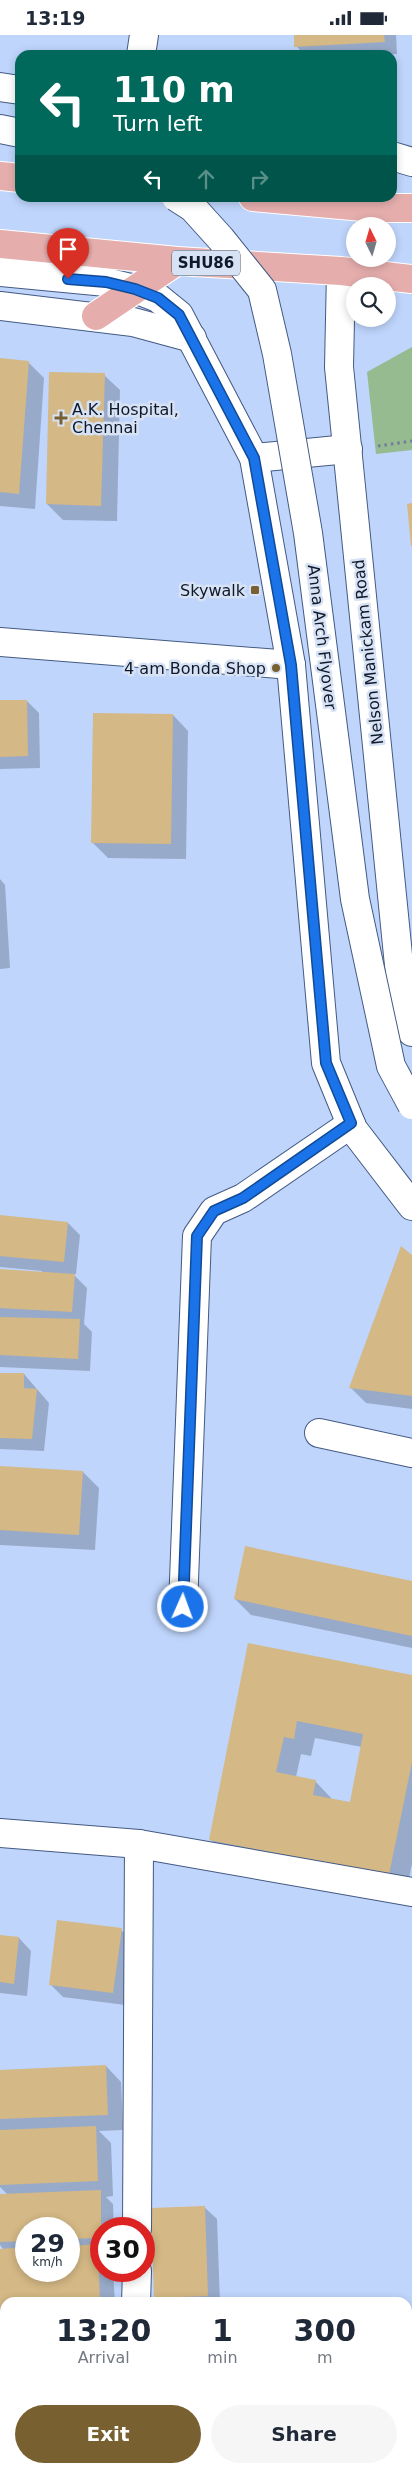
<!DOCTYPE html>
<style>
body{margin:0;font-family:"DejaVu Sans",sans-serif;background:#f6f6f7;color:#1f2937;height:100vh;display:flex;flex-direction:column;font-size:19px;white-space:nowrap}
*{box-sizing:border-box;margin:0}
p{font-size:16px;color:#747a83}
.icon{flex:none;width:28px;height:28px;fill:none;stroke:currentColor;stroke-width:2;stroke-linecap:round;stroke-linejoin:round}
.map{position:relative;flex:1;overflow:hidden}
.panel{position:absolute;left:0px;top:2262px;width:412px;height:176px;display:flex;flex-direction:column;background:#fff;border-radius:15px 15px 0 0;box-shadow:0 2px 8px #0003}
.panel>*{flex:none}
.hud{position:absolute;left:15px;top:15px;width:382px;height:152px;border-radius:15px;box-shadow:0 2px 8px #0003;background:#00695c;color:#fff;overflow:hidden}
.needle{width:32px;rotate:355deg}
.controls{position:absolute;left:346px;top:182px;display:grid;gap:10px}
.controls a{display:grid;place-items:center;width:50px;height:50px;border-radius:50%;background:#fff;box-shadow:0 2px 8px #0003;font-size:25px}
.speed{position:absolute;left:15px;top:2182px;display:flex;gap:10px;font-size:25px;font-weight:700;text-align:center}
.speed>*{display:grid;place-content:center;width:65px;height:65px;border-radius:50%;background:#fff;box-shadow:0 2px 8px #0003;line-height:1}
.speed small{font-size:12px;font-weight:400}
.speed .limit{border:8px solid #d22;background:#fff;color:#111}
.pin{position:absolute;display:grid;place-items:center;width:42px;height:42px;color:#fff;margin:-51px -21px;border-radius:50% 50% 50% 0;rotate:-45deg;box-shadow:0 0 5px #0007}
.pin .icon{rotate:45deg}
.me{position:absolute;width:55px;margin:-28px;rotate:2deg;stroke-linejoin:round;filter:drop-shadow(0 0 4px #0008)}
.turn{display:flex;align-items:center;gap:18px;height:105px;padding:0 15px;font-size:22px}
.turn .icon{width:65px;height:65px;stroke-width:2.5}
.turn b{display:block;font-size:35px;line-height:42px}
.lanes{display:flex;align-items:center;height:48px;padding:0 15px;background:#0003;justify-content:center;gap:25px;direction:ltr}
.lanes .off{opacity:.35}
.eta{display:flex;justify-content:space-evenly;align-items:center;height:85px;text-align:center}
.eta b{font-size:30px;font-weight:700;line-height:35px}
.action{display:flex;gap:10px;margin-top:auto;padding:10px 15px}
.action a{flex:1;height:58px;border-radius:30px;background:#796031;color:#fff;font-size:20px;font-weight:700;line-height:58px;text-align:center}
.action a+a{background:#f6f6f7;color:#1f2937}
.status{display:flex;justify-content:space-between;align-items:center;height:35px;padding:0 25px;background:#fff;direction:ltr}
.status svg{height:14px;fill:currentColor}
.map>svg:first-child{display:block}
.green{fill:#96bb91}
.shadow{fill:#0003;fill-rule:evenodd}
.building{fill:#d4b885;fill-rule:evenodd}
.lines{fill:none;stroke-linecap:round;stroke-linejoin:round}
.street-casing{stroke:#435a83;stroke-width:30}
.secondary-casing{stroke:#435a83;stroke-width:30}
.primary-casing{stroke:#fff;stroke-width:30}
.path{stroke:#6e7f9b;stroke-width:3;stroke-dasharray:2.5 4;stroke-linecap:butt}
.street{stroke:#fff;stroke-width:28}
.secondary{stroke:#fff;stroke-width:28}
.primary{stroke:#e5aead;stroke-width:28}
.secondary-bridge-casing{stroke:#435a83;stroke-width:30;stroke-linecap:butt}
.secondary-bridge{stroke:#fff;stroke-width:28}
.route-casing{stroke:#114b97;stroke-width:12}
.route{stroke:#1a73e8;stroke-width:9}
.poi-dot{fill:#796031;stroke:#d7e2f5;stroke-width:2}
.labels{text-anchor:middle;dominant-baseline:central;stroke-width:5;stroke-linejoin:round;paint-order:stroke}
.shield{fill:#d7e2f5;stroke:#4b5567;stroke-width:1}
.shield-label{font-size:15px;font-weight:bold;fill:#0f192a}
.poi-label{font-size:16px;fill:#0f192a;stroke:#d7e2f5;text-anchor:end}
.street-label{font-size:16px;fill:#0f192a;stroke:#d7e2f5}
</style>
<div class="status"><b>13:19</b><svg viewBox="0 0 49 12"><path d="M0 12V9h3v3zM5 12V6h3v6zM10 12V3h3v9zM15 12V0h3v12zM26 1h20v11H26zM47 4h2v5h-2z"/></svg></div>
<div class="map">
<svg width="412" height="2438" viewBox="0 0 412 2438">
<rect width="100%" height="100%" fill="#bfd5fc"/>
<path class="green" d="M 412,312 L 412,415 L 376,419 L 367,337 Z"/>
<g class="shadow">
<path d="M 295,0 L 396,0 L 397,19 L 305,20 L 296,11 Z"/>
<path d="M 0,325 L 28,327 L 44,343 L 35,474 L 0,471 Z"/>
<path d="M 104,340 L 120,355 L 117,486 L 63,485 L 47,469 Z"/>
<path d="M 0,666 L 27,666 L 39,678 L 40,733 L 0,734 Z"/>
<path d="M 173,680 L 188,696 L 186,824 L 108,823 L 92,807 Z"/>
<path d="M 0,844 L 5,850 L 10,933 L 0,934 Z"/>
<path d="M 0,1181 L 68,1188 L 80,1200 L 76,1239 L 73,1239 L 87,1253 L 84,1289 L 92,1297 L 90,1336 L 0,1332 L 0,1235 L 42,1238 L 42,1236 L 0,1232 Z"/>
<path d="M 412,1222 L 412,1374 L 366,1368 L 351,1353 Z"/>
<path d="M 0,1339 L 24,1339 L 49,1368 L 44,1416 L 0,1414 Z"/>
<path d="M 0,1432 L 83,1437 L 99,1453 L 95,1515 L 0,1510 Z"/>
<path d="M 412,1547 L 412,1613 L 251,1580 L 235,1564 Z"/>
<path d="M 249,1609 L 412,1641 L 412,1829 L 406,1857 L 228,1822 L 210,1804 ZM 315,1703 L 362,1712 L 350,1769 L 333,1765 L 315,1746 L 296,1742 L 301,1719 L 311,1721 Z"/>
<path d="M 121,1895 L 134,1907 L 125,1970 L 63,1962 L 50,1949 Z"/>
<path d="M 0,1901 L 19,1903 L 31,1916 L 27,1961 L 0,1958 Z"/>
<path d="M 106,2031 L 121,2047 L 123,2095 L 99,2096 L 111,2108 L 113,2161 L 106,2162 L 113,2169 L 114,2194 L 101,2194 L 101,2236 L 113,2236 L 115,2268 L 5,2268 L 5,2280 L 0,2275 L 0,2215 L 4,2215 L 0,2210 L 0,2160 L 8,2160 L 0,2152 L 0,2036 ZM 26,2194 L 69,2194 L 69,2236 L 26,2236 Z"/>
<path d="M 204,2172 L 217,2184 L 220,2268 L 160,2268 L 155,2262 Z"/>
<path d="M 0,2281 L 5,2281 L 5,2342 L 0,2337 Z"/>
<path d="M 0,2344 L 5,2344 L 5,2420 L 0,2417 Z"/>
<rect x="171" y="2434" width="118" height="4"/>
</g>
<g class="building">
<path d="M 294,0 L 384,0 L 385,7 L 294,12 Z"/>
<path d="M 0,323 L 29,326 L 19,459 L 0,457 Z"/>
<path d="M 49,337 L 105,338 L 101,471 L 46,469 Z"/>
<path d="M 412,468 L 412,511 L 411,511 L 407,469 Z"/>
<path d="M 0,665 L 27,665 L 28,721 L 0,722 Z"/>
<path d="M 93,678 L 173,679 L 171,809 L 91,808 Z"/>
<path d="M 0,1180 L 68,1187 L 64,1227 L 0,1221 Z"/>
<path d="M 401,1211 L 412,1220 L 412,1361 L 349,1353 Z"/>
<path d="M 0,1234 L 75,1239 L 72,1277 L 0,1273 Z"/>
<path d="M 0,1282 L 80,1284 L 78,1324 L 0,1320 Z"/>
<path d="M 0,1338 L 24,1338 L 24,1353 L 37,1354 L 32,1404 L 0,1403 Z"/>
<path d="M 0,1431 L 83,1436 L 79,1500 L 0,1495 Z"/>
<path d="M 245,1511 L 412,1546 L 412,1601 L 234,1564 Z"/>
<path d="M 248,1608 L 412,1640 L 412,1727 L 389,1840 L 209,1805 ZM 297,1686 L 363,1699 L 350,1767 L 313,1760 L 316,1745 L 276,1737 L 284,1702 L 294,1704 Z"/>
<path d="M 57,1885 L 122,1893 L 113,1958 L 49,1950 Z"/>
<path d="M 0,1900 L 19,1902 L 14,1949 L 0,1947 Z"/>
<path d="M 106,2030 L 108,2080 L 0,2084 L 0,2035 Z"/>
<path d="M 96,2091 L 98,2146 L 0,2150 L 0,2095 Z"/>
<path d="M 101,2155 L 101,2203 L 69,2204 L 69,2194 L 26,2194 L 26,2206 L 0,2207 L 0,2159 Z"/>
<path d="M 205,2171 L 208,2261 L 154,2263 L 151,2173 Z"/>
<path d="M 98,2209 L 100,2268 L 5,2268 L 5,2274 L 0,2274 L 0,2214 L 26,2212 L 26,2236 L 69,2236 L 69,2211 Z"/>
<path d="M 5,2279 L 5,2337 L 0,2337 L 0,2280 Z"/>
<path d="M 5,2342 L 5,2404 L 0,2405 L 0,2343 Z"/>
<rect x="169" y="2434" width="105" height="4"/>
</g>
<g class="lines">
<g class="street-casing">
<g id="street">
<path d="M 141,20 L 144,0"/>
<path d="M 0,607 L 291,630"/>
<path d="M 319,1398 L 412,1418"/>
<path d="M 183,1572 L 197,1201 L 214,1176 L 243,1163 L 351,1089"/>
<path d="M 0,1798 L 139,1809 L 412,1857"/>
<path d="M 137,2194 L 139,1809"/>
<path d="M 136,2268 L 137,2236"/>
<path d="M 408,2346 L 412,2347"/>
<path d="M 361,2434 L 364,2438"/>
<path d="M 135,2438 L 135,2434"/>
</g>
</g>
<g class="secondary-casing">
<g id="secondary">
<path d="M 0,52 L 20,55"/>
<path d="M 0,94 L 20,98"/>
<path d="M 392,121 L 412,127"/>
<path d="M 341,236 L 339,332 L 401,950 L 412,997"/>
<path d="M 0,237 L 106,247 L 135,254 L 158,263 L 179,280 L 254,423 L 291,630 L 326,1028 L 353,1094 L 412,1171"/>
<path d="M 0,271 L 133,287 L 192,303"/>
<path d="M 254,423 L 348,414"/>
</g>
</g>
<g class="primary-casing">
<g id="primary">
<path d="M 0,141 L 20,143"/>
<path d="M 253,162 L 375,173 L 412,173"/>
<path d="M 0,209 L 177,226 L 341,236 L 412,244"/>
<path d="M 96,281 L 177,226"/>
</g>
</g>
<path class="path" d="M 378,411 L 412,406"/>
<use href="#street" class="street"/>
<use href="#secondary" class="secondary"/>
<use href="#primary" class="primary"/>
<g class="secondary-bridge-casing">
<path id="secondary-bridge" d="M 176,162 L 193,173 L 221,204 L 262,255 L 277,319 L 308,498 L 355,864 L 391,1031 L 412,1070"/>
</g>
<use href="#secondary-bridge" class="secondary-bridge"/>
</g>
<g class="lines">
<g class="route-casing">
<path id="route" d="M 68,244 L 106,247 L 135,254 L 158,263 L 179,280 L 254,423 L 291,630 L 326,1028 L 351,1088 L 243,1163 L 214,1176 L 197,1201 L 183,1572"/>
</g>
<use href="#route" class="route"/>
</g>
<g class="poi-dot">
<path d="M58.5 375.5h5v5h5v5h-5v5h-5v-5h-5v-5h5z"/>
<rect x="250" y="550" width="10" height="10" rx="2.5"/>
<circle cx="276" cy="633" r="5"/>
</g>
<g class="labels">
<rect class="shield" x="172" y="215.5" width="68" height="25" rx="4"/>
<g class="shield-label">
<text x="206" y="228">SHU86</text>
</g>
<g class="poi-label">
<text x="72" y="374" text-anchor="start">A.K. Hospital,<tspan x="72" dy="18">Chennai</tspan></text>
<text x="245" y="555">Skywalk</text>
<text x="266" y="633">4 am Bonda Shop</text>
</g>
<g class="street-label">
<text transform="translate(322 602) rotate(83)">Anna Arch Flyover</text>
<text transform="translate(368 617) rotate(-96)">Nelson Manickam Road</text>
</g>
</g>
</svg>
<div class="controls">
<a><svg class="needle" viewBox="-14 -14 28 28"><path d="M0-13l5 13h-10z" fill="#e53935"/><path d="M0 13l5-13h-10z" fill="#747a83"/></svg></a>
<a><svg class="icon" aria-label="search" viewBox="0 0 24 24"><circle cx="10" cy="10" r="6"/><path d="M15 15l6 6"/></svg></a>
</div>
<div class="speed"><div>29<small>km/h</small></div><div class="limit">30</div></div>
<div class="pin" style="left:68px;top:244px;background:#d93025"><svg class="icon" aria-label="arrive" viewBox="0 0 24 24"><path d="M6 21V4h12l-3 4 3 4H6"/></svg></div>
<svg class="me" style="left:183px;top:1572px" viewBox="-20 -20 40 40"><circle r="17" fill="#1a73e8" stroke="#fff" stroke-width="3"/><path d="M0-11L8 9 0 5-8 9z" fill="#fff"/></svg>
<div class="hud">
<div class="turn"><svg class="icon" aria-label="left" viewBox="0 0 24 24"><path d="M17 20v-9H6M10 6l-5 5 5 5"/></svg><div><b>110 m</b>Turn left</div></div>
<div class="lanes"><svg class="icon" aria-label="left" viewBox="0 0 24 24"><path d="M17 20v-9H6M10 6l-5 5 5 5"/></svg><svg class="icon off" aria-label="ahead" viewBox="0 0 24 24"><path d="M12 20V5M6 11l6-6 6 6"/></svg><svg class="icon off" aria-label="right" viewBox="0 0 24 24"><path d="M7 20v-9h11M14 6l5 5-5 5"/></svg></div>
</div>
<section class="panel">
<div class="eta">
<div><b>13:20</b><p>Arrival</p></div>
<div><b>1</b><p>min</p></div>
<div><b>300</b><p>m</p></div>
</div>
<div class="action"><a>Exit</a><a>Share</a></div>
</section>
</div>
